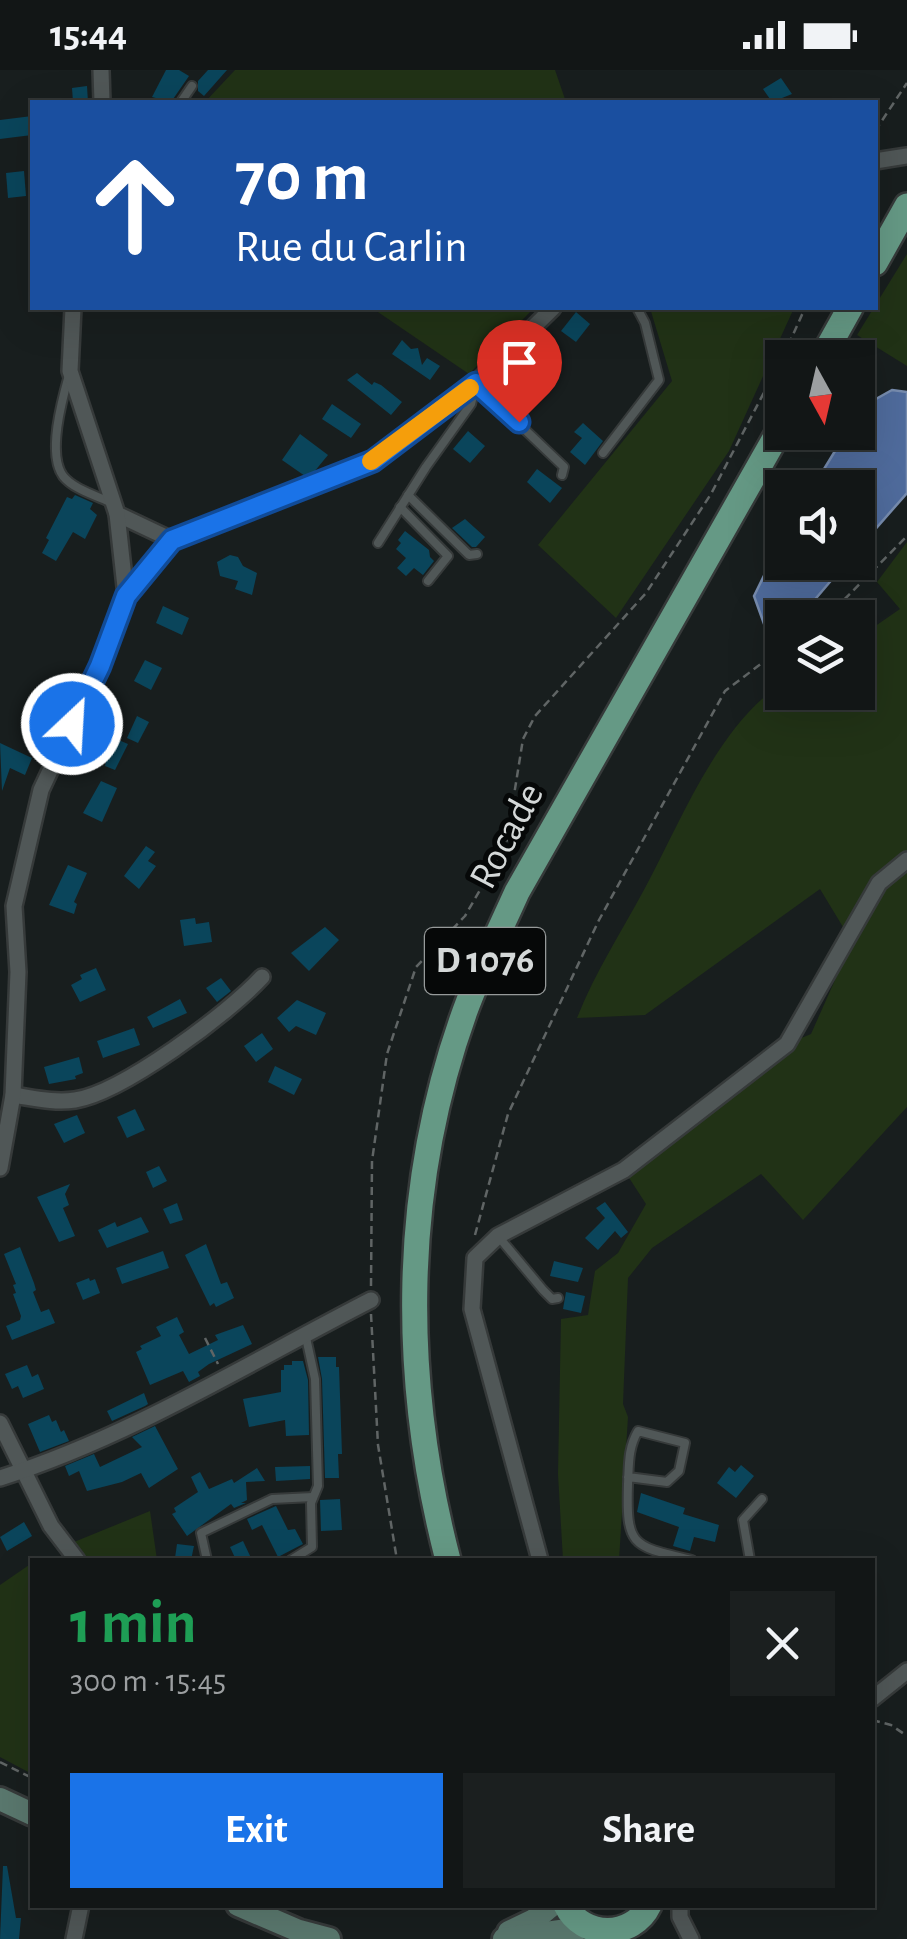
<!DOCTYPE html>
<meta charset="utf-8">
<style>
body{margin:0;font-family:"Alegreya Sans",sans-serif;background:#1b1f1f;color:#f1f3f6;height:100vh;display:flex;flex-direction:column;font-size:38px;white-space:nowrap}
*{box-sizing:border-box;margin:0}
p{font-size:32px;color:#9c9fa1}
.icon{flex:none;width:55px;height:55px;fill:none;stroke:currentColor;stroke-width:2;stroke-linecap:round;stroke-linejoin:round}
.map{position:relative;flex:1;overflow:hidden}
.panel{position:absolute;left:30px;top:1488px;width:845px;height:350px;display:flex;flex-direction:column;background:#121616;border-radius:0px;box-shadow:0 10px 40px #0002,0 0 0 2px #313535}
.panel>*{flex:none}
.top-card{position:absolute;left:30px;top:30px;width:848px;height:210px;border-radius:0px;box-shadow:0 10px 40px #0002,0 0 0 2px #313535;background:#1a4fa0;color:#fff;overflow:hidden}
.needle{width:65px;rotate:172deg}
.controls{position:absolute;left:765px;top:270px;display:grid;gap:20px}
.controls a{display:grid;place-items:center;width:110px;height:110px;border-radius:0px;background:#121616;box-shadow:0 10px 40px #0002,0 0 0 2px #313535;font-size:50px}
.pin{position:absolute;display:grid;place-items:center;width:85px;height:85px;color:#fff;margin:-102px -42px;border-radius:50% 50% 50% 0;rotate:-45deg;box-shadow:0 0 10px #0007}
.pin .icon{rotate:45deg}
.me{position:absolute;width:110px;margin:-55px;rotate:25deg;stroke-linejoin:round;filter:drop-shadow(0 0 8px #0008)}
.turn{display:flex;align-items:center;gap:35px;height:210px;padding:0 40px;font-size:45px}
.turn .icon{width:130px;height:130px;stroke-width:2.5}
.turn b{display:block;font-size:70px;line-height:85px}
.round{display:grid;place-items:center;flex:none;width:105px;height:105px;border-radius:0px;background:#1b1f1f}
.head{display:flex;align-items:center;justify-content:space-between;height:170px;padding:0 40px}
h1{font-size:60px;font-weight:600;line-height:75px;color:#1e9e55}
.action{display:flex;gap:20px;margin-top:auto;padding:20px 40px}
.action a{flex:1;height:115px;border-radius:0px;background:#1a73e8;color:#fff;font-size:40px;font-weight:600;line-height:115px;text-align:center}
.action a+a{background:#1b1f1f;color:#f1f3f6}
.status{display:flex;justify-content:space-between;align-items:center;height:70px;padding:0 50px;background:#121616;direction:ltr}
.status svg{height:28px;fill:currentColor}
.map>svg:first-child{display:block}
.green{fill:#213216}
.water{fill:#4f6b9c;stroke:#778cae;stroke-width:2.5}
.building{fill:#0a455b}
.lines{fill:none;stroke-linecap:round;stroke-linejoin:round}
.lane-casing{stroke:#363a3a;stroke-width:12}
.street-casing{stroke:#363a3a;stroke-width:20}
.secondary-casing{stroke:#363a3a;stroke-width:28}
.primary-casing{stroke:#363a3a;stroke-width:30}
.path{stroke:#606565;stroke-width:2.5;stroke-dasharray:8 5;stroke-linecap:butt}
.lane{stroke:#505757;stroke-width:8}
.street{stroke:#505757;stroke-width:15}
.secondary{stroke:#5a786e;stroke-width:22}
.primary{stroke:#659985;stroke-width:25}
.route-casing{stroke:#114b97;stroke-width:25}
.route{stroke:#1a73e8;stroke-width:18}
.slow{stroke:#f59e0b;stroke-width:18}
.labels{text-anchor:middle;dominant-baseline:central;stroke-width:10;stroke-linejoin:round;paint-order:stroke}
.shield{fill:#060808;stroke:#969a9a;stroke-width:2.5}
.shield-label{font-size:38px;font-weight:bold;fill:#d4d8d8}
.street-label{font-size:40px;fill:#d4d8d8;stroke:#060808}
</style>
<div class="status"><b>15:44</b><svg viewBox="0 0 49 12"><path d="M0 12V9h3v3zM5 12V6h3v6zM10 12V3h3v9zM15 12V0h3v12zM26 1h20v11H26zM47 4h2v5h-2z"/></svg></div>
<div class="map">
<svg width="907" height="1869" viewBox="0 0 907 1869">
<rect width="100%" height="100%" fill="#181e1e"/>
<g class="green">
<path d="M 235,0 L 555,0 L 566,32 L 205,32 Z"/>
<path d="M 907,184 L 907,296 L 857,265 Z"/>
<path d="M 372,238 L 534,238 L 469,304 Z"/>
<path d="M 650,238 L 794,238 L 729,381 L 616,548 L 538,475 L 672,311 Z"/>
<path d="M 907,472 L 907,1037 L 803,1150 L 761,1104 L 652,1178 L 628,1208 L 623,1334 L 628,1347 L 619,1490 L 563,1490 L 558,1404 L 561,1249 L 588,1245 L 595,1201 L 618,1183 L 646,1134 L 624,1100 L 787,974 L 811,964 L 843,892 L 843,857 L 820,819 L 645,945 L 577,948 C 596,900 621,863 645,818 C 680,753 719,653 782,614 L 782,622 L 858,622 L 858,568 L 900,539 L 877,512 Z"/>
<path d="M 150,1441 L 157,1490 L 87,1490 L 74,1472 Z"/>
<path d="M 32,1493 L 32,1704 L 0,1687 L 0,1515 Z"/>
</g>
<g class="water">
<path d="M 892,320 L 907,322 L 907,423 L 858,479 L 858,418 L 813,417 L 846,363 L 858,362 L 860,338 Z"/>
<path d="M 782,469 L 782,492 L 846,493 L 800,547 L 782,548 L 782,557 L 764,554 L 754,526 Z"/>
</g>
<g class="building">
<path d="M 166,0 L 179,0 L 189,6 L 171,32 L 152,27 Z"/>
<path d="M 208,0 L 227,0 L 204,26 L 198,21 L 198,11 Z"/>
<path d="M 781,8 L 792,24 L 772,32 L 763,19 Z"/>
<path d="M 87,16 L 88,32 L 73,32 L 72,18 Z"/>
<path d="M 32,46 L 32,65 L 0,69 L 0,50 Z"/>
<path d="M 24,101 L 26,126 L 8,128 L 6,103 Z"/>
<path d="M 576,242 L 590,254 L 576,272 L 561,261 Z"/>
<path d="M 402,270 L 411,279 L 418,278 L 422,295 L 427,288 L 440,296 L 430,310 L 392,284 Z"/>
<path d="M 538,277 L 559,301 L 547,312 L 526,289 Z"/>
<path d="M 357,303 L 372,315 L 374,312 L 381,315 L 402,332 L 391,345 L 347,310 Z"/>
<path d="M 332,334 L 361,354 L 351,368 L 322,349 Z"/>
<path d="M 583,353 L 603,371 L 585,395 L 570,382 L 582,368 L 574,362 Z"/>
<path d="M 468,361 L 485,376 L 470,393 L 453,379 Z"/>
<path d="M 300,364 L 328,385 L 314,402 L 305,406 L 282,390 Z"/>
<path d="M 537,399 L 562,418 L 550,433 L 527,412 Z"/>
<path d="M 75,425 L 93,433 L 90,439 L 97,445 L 85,469 L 73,462 L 56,491 L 42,483 L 49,470 L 46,468 L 67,427 L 72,429 Z"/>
<path d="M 465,449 L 485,467 L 476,477 L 472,477 L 452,458 Z"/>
<path d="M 405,461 L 429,480 L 430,487 L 434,491 L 423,505 L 414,498 L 406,506 L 397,498 L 406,488 L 396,479 L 401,473 L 398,470 Z"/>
<path d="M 230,485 L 238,487 L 243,496 L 257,503 L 252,525 L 235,519 L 238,511 L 220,506 L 217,492 Z"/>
<path d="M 163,536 L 189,548 L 182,565 L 156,553 Z"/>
<path d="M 145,590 L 162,598 L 151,620 L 134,611 Z"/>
<path d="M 137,646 L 149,652 L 138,673 L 127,668 Z"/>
<path d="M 107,665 L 128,674 L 115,700 L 105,696 L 107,688 L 99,684 Z"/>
<path d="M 0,673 L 32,688 L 25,705 L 10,698 L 2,721 Z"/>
<path d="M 101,711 L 117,718 L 102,752 L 83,743 Z"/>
<path d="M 146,776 L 155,782 L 148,791 L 156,796 L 139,819 L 124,806 Z"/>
<path d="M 68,795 L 87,803 L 74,832 L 77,834 L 74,844 L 49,835 Z"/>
<path d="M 195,848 L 196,854 L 209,852 L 212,872 L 184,876 L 180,850 Z"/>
<path d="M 325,857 L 339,870 L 309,901 L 291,883 Z"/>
<path d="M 96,898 L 106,920 L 80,932 L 71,915 L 82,909 L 80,905 Z"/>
<path d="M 221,908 L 231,921 L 217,932 L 206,918 Z"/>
<path d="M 180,929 L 187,943 L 153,958 L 147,947 Z"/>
<path d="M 297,930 L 326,943 L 316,965 L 296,956 L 289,962 L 277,948 Z"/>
<path d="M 134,958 L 140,975 L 103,988 L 97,971 Z"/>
<path d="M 262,963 L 273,979 L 256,992 L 244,976 Z"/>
<path d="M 79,987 L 83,1003 L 75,1006 L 76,1009 L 49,1014 L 44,997 Z"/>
<path d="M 275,996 L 302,1009 L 294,1025 L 268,1012 Z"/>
<path d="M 135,1039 L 145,1060 L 127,1068 L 117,1047 Z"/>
<path d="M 77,1045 L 85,1063 L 64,1073 L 54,1054 Z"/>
<path d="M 159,1096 L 167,1111 L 153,1118 L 146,1102 Z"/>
<path d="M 70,1114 L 65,1124 L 69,1135 L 63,1138 L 75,1166 L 59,1172 L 37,1127 Z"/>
<path d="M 605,1132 L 628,1162 L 621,1168 L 615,1161 L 598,1180 L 585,1168 L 605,1148 L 596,1138 Z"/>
<path d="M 177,1133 L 183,1150 L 170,1154 L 163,1139 Z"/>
<path d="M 141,1147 L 149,1162 L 107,1178 L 98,1160 L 115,1152 L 117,1157 Z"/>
<path d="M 206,1174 L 221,1214 L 227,1212 L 234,1228 L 216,1237 L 214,1233 L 210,1236 L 185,1185 Z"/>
<path d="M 20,1177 L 34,1213 L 36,1220 L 33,1222 L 41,1242 L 49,1239 L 55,1253 L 12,1270 L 6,1256 L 20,1250 L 21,1246 L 13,1224 L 16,1223 L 13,1215 L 16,1214 L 4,1184 Z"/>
<path d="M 163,1181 L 169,1198 L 122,1214 L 116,1198 Z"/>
<path d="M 554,1191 L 583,1198 L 578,1212 L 550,1206 Z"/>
<path d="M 89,1208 L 90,1211 L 95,1209 L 100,1223 L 83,1230 L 76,1213 Z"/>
<path d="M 566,1222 L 585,1226 L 581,1243 L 563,1239 Z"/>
<path d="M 177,1247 L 184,1262 L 179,1265 L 189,1284 L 218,1270 L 215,1265 L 243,1255 L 252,1274 L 209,1294 L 198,1302 L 200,1306 L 189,1312 L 183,1301 L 150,1315 L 136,1282 L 142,1279 L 140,1276 L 161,1266 L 156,1257 Z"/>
<path d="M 318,1287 L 336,1287 L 336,1297 L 339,1297 L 342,1384 L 338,1384 L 339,1408 L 325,1408 L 322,1309 Z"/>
<path d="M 292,1291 L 303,1291 L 308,1310 L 309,1365 L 286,1366 L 285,1350 L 249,1357 L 243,1329 L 281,1322 L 281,1300 L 284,1300 L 284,1295 L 292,1295 Z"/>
<path d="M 27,1295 L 32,1307 L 38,1304 L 44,1319 L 23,1328 L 18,1316 L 12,1319 L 5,1304 Z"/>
<path d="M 144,1323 L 148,1334 L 145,1336 L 112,1351 L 107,1341 Z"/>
<path d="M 49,1345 L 52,1352 L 56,1350 L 61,1362 L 64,1360 L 69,1371 L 40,1382 L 28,1354 Z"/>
<path d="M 155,1356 L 178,1399 L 149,1418 L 141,1403 L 122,1412 L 87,1421 L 79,1401 L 69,1406 L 65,1396 L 94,1384 L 100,1397 L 142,1377 L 132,1367 Z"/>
<path d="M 741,1395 L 754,1406 L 736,1428 L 717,1413 L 729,1397 L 735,1402 Z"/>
<path d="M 310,1396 L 310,1409 L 276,1411 L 275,1397 Z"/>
<path d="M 257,1398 L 265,1411 L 246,1412 L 247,1430 L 241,1433 L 246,1433 L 234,1438 L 231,1434 L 187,1466 L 172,1444 L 176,1442 L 174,1438 L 198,1422 L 191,1407 L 200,1402 L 209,1419 L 232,1409 L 234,1413 Z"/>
<path d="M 641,1423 L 685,1438 L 683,1444 L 719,1455 L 715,1472 L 694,1467 L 690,1481 L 673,1476 L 679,1457 L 637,1442 Z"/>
<path d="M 340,1429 L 342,1460 L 321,1461 L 320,1430 Z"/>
<path d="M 276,1436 L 288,1460 L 295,1459 L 303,1474 L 278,1487 L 262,1455 L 252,1460 L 247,1449 Z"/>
<path d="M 24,1452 L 32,1466 L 7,1481 L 0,1467 Z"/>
<path d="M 243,1471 L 252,1490 L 236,1490 L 230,1477 Z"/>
<path d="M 177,1474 L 194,1476 L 191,1490 L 175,1488 Z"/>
<path d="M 3,1796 L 7,1796 L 16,1848 L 21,1848 L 19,1869 L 0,1869 Z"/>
</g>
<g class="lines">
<g class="lane-casing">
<g id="lane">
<path d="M 181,32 L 192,16"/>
<path d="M 69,305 C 62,330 47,384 63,406 C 73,419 97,426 112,433"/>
<path d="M 603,383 L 659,310 L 645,253 L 637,238"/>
<path d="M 408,425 L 469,485 L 477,484"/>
<path d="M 400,437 L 448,486 L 428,511"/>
<path d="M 378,473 L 426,397 L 471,334 L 476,313 L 564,397 L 562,405"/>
<path d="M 498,1166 L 543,1220 L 552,1229 L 558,1228"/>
<path d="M 628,1407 L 667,1412 L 679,1401 L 685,1373 L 638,1361 C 628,1378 629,1394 628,1414 C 626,1477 632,1476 692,1490"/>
<path d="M 207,1490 L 201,1463 L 272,1429 L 313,1427"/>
<path d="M 291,1490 L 312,1477 L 311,1433 L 318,1416 L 315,1309 L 305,1263"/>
<path d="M 750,1490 L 743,1450 L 762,1429"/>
</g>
</g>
<g class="street-casing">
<g id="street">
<path d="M 101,0 L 102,32"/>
<path d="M 875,91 L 907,86"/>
<path d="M 117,444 L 172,470"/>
<path d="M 126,526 L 172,470 L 373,391 L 476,313 L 553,238"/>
<path d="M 13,1025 C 34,1028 54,1033 75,1030 C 122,1023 229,943 262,907"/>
<path d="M 0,1098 L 13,1025 L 18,902 L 14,836 L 41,720 L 99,596 L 126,526 L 117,444 L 70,301 L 73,238"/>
<path d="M 0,1353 L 51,1456 L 77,1490"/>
<path d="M 0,1408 C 130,1367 250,1292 371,1230"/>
<path d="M 540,1490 L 472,1239 L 475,1188 L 498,1166 L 624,1100 L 787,974 L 879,813 L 907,790"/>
<path d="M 872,1629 L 907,1601"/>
<path d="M 680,1835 L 680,1847 L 691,1869"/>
<path d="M 74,1869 L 81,1835"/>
</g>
</g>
<g class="secondary-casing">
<g id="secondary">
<path d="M 0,1729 L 32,1744"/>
<path d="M 238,1835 L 299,1861 L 329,1869"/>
<path d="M 509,1862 L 534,1850 L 552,1835"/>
<path d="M 504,1869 L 581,1858"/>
</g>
</g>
<g class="primary-casing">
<g id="primary">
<path d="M 875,193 L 907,136"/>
<path d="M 822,288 L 850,238"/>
<path d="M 448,1490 C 401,1309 401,1118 465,941 C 480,900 499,862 517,822 L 782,356"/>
<path d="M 566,1835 C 582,1869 633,1869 649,1835"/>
</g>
</g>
<g class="path">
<path d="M 875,61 L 907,13"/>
<path d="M 783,287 L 805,238"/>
<path d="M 826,548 L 907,466"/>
<path d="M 475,1165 L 508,1044 L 599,850 L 725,621 L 782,578"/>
<path d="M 371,1216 L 372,1091 L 387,984 L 416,897 L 465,846 L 506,775 L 523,669 L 535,646 L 646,523 L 711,424 L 782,288"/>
<path d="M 371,1244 L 378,1375 L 397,1490"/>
<path d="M 205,1268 L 218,1294"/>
<path d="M 872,1650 L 891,1655 L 907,1666"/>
<path d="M 0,1692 L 32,1708"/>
</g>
<use href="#lane" class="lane"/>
<use href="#street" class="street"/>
<use href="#secondary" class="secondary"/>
<use href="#primary" class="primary"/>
</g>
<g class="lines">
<g class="route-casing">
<path id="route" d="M 72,654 L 100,596 L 126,526 L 172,470 L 373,391 L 476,313 L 519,352"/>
</g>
<use href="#route" class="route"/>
<path class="slow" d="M 371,391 L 470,318"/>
</g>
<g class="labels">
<rect class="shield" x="425" y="858" width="120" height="66" rx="8"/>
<g class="shield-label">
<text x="485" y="891">D 1076</text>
</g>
<g class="street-label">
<text transform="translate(507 766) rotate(-62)">Rocade</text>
</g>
</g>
</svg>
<div class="controls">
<a><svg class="needle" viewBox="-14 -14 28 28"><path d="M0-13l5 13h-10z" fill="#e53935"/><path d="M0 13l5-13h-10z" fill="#9c9fa1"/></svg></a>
<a><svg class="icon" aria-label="sound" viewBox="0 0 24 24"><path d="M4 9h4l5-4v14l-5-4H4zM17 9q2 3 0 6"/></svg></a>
<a><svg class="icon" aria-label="layers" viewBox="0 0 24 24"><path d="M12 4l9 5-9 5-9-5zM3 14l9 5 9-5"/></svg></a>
</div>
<div class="pin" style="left:519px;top:352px;background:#d93025"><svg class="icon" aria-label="arrive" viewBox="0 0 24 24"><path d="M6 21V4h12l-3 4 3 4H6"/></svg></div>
<svg class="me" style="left:72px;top:654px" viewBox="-20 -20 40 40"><circle r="17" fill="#1a73e8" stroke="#fff" stroke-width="3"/><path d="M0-11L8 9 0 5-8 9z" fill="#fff"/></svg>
<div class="top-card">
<div class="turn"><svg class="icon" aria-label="ahead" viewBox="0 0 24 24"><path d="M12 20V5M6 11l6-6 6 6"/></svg><div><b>70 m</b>Rue du Carlin</div></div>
</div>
<section class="panel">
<div class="head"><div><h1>1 min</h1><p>300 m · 15:45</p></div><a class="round"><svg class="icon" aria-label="close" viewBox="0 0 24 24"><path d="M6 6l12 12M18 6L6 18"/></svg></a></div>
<div class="action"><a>Exit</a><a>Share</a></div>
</section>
</div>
